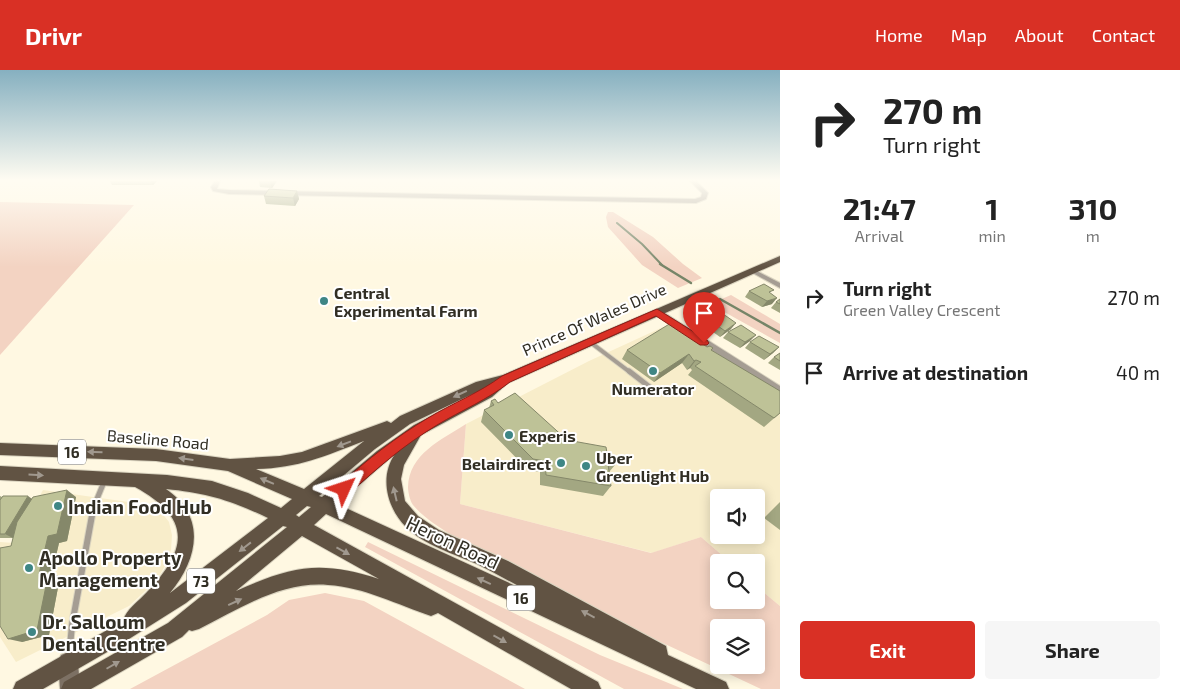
<!DOCTYPE html>
<style>
body{margin:0;font-family:"Exo 2",sans-serif;background:#f6f6f6;color:#222;height:100vh;display:flex;flex-direction:column;font-size:19px;white-space:nowrap}
*{box-sizing:border-box;margin:0}
p{font-size:16px;color:#767676}
.icon{flex:none;width:28px;height:28px;fill:none;stroke:currentColor;stroke-width:2;stroke-linecap:round;stroke-linejoin:round}
.map{position:relative;flex:1;overflow:hidden}
.panel{display:flex;flex-direction:column;background:#fff;width:400px}
.panel>*{flex:none}
.guide{background:#fff;color:#222;overflow:hidden}
.controls{position:absolute;left:710px;top:419px;display:grid;gap:10px}
.controls a{display:grid;place-items:center;width:55px;height:55px;border-radius:5px;background:#fff;box-shadow:0 2px 12px #0003;font-size:25px}
.pin{position:absolute;display:grid;place-items:center;width:42px;height:42px;color:#fff;margin:-51px -21px;border-radius:50% 50% 50% 0;rotate:-45deg;box-shadow:0 0 5px #0007}
.pin .icon{rotate:45deg}
.me{position:absolute;width:55px;margin:-28px;rotate:48deg;stroke-linejoin:round;filter:drop-shadow(0 0 4px #0008)}
.turn{display:flex;align-items:center;gap:18px;height:105px;padding:0 20px;font-size:22px}
.turn .icon{width:65px;height:65px;stroke-width:2.5}
.turn b{display:block;font-size:35px;line-height:42px}
.eta{display:flex;justify-content:space-evenly;align-items:center;height:85px;text-align:center}
.eta b{font-size:30px;font-weight:700;line-height:35px}
.action{display:flex;gap:10px;margin-top:auto;padding:10px 20px}
.action a{flex:1;height:58px;border-radius:5px;background:#d93025;color:#fff;font-size:20px;font-weight:700;line-height:58px;text-align:center}
.action a+a{background:#f6f6f6;color:#222}
ul{padding:0;list-style:none}
li{display:flex;align-items:center;gap:15px;height:75px;padding:0 20px}
li div{flex:1}
li b{display:block;font-size:19px}
li em{font-style:normal}
header{display:flex;align-items:center;gap:30px;box-sizing:border-box;height:70px;padding:0 25px;background:#d93025;color:#fff}
header strong{font-size:24px}
nav{display:flex;gap:28px;margin-inline-start:auto;font-size:18px}
main{display:flex;flex:1;min-height:0}
.map>svg:first-child{display:block}
.built{fill:#f8edca;fill-rule:evenodd}
.green{fill:#f3d3c2;fill-rule:evenodd}
.lines{fill:none;stroke-linecap:round;stroke-linejoin:round}
.stream-far1{stroke:#768568;stroke-width:2}
.stream{stroke:#768568;stroke-width:2.5}
.lane-far2-casing{stroke:#dad4c0;stroke-width:5.5}
.lane-far1-casing{stroke:#dad4c0;stroke-width:7}
.lane-casing{stroke:#dad4c0;stroke-width:8}
.street-casing{stroke:#dad4c0;stroke-width:2}
.secondary-casing{stroke:#dad4c0;stroke-width:2}
.primary-casing{stroke:#dad4c0;stroke-width:2}
.lane-far2{stroke:#a59d93;stroke-width:4}
.lane-far1{stroke:#a59d93;stroke-width:5}
.lane{stroke:#a59d93;stroke-width:6}
.street{fill:#a59d93;fill-rule:evenodd}
.secondary{fill:#7d7164;fill-rule:evenodd}
.primary{fill:#615343;fill-rule:evenodd}
.wall{fill:#a3a782}
.shaded-wall{fill:#85886a}
.building{fill:#bec297;stroke:#85886a}
.oneway{fill:#a0988e}
.route{fill:#d93025;stroke:#8d1f18}
.poi-dot{fill:#3e8685;stroke:#fff;stroke-width:2}
.labels{text-anchor:middle;dominant-baseline:central;stroke-width:4;stroke-linejoin:round;paint-order:stroke}
.shield{fill:#fff;stroke:#6f6d66;stroke-width:1}
.shield-label{font-size:15px;font-weight:bold;fill:#312e24}
.poi-label{font-size:16px;font-weight:bold;fill:#312e24;stroke:#fff;text-anchor:start}
.street-label{font-size:16px;fill:#312e24;stroke:#fff}
.near-poi-label{font-size:19px;font-weight:bold;fill:#312e24;stroke:#fff;text-anchor:start}
.near-street-label{font-size:19px;fill:#312e24;stroke:#fff}
</style>
<header>
<strong>Drivr</strong>
<nav><a>Home</a><a>Map</a><a>About</a><a>Contact</a></nav>
</header>
<main>
<div class="map">
<svg width="780" height="619" viewBox="0 0 780 619">
<rect width="100%" height="100%" fill="#fff8e2"/>
<g class="built">
<path d="M 663,257 L 780,331 L 780,536 L 756,516 L 756,492 L 730,492 L 701,467 L 652,483 L 460,434 L 466,354 L 589,291 ZM 719,428 L 756,428 L 756,465 L 719,465 Z"/>
<path d="M 43,420 L 150,435 L 161,442 L 169,452 L 172,465 L 171,480 L 165,496 L 156,511 L 129,536 L 16,592 L 0,567 L 0,472 L 14,473 Z"/>
</g>
<g class="green">
<path d="M 0,132 L 134,135 L 0,285 Z"/>
<path d="M 608,142 L 613,142 L 653,167 L 683,194 L 702,208 L 678,218 L 642,195 L 608,157 L 606,147 Z"/>
<path d="M 731,225 L 780,254 L 780,273 L 710,234 Z"/>
<path d="M 466,354 L 460,434 L 651,483 L 701,467 L 730,492 L 719,492 L 719,530 L 756,530 L 756,516 L 780,536 L 780,619 L 761,619 L 650,567 L 453,466 C 439,457 424,448 413,435 C 410,431 408,422 408,417 C 409,384 441,370 466,354 ZM 719,558 L 756,558 L 756,595 L 719,595 Z"/>
<path d="M 368,472 L 600,585 L 683,619 L 624,619 L 365,477 Z"/>
<path d="M 325,523 L 364,531 L 525,619 L 130,619 L 267,545 L 289,530 Z"/>
</g>
<g class="lines">
<path class="stream-far1" d="M 617,153 L 642,174 L 662,195"/>
<g class="stream">
<path d="M 660,194 L 691,213"/>
<path d="M 720,229 L 780,263"/>
</g>
<g class="lane-far2-casing">
<path id="lane-far2" d="M 590,272 L 631,303"/>
</g>
<g class="lane-far1-casing">
<g id="lane-far1">
<path d="M 629,301 L 656,322"/>
<path d="M 92,441 L 104,412"/>
</g>
</g>
<g class="lane-casing">
<path id="lane" d="M 69,587 L 72,555 L 93,440"/>
</g>
<g class="street-casing">
<g id="street">
<path d="M 215,111 L 220,111 L 217,119 L 229,120 L 695,129 L 701,127 L 702,123 L 690,111 L 696,111 L 708,123 L 706,129 L 696,133 L 229,124 L 213,121 L 211,117 Z"/>
<path d="M 753,199 L 780,213 L 780,218 L 751,202 L 750,201 Z"/>
<path d="M 654,240 L 660,240 L 780,316 L 780,323 L 654,244 L 653,242 Z"/>
</g>
</g>
<g class="secondary-casing">
<path id="secondary" d="M 68,582 L 75,585 L 78,592 L 80,619 L 60,619 L 58,592 L 61,585 Z"/>
</g>
<g class="primary-casing">
<path id="primary" d="M 780,186 L 780,192 L 508,313 L 492,327 L 421,365 L 404,395 L 401,409 L 405,431 L 418,446 L 439,460 L 508,491 L 666,576 L 668,585 L 726,612 L 729,619 L 696,619 L 326,444 L 314,455 L 598,612 L 601,619 L 571,619 L 438,543 L 431,546 C 398,535 364,517 328,515 C 281,511 239,539 199,559 L 192,561 L 189,560 L 182,567 L 91,619 L 61,619 L 64,612 L 168,553 L 287,457 L 283,456 L 186,533 L 121,574 L 43,619 L 13,619 L 16,612 L 123,551 C 126,539 139,531 147,522 C 189,478 191,448 135,417 L 0,410 L 0,396 L 167,405 L 212,411 L 248,423 L 281,438 L 292,429 L 228,401 L 156,391 L 0,385 L 0,373 L 156,379 L 230,389 L 280,386 L 302,382 L 387,351 L 391,353 L 400,346 L 476,312 L 503,305 ZM 483,319 L 414,355 L 377,381 L 322,427 L 319,426 L 375,379 L 410,354 ZM 364,371 L 304,419 L 256,399 C 299,398 325,386 364,371 ZM 395,384 C 379,407 387,438 406,457 C 424,475 454,484 477,494 C 495,503 513,513 531,523 L 337,434 ZM 166,419 C 207,423 230,430 268,448 L 170,523 C 198,489 207,447 166,419 ZM 307,436 L 311,437 L 299,447 L 296,445 ZM 302,466 L 379,509 C 320,490 292,496 236,521 Z"/>
</g>
<use href="#lane-far2" class="lane-far2"/>
<use href="#lane-far1" class="lane-far1"/>
<use href="#lane" class="lane"/>
<use href="#street" class="street"/>
<use href="#secondary" class="secondary"/>
<use href="#primary" class="primary"/>
</g>
<g class="wall">
<path d="M 110,111 L 157,111 L 153,115 L 112,115 Z"/>
<path d="M 259,111 L 277,111 L 272,118 L 260,117 Z"/>
<path d="M 297,121 L 299,129 L 295,136 L 266,134 L 264,126 Z"/>
<path d="M 749,221 L 771,224 L 772,234 L 762,237 L 745,227 Z"/>
<path d="M 780,229 L 780,243 L 771,238 L 776,232 Z"/>
<path d="M 701,244 L 731,259 L 720,267 L 696,250 Z"/>
<path d="M 728,262 L 750,271 L 740,278 L 723,268 Z"/>
<path d="M 750,272 L 779,277 L 773,283 L 764,290 L 745,278 Z"/>
<path d="M 627,280 L 712,280 L 780,343 L 764,357 L 688,305 L 692,300 L 690,298 L 687,300 L 682,293 L 654,312 L 622,289 Z"/>
<path d="M 780,283 L 780,300 L 768,293 L 774,287 Z"/>
<path d="M 491,331 L 498,333 L 567,370 L 608,389 L 615,395 L 609,402 L 611,416 L 603,426 L 540,415 L 540,402 L 528,400 L 481,352 L 484,340 L 489,338 Z"/>
<path d="M 0,426 L 2,427 L 32,429 L 76,427 L 67,471 L 59,473 L 52,503 L 60,507 L 49,565 L 22,572 L 11,476 L 13,468 L 0,468 Z"/>
<path d="M 780,432 L 780,460 L 764,448 Z"/>
</g>
<g class="shaded-wall">
<path d="M 151,111 L 157,111 L 153,115 Z"/>
<path d="M 270,111 L 277,111 L 272,118 Z"/>
<path d="M 297,121 L 299,129 L 295,136 L 293,128 Z"/>
<path d="M 777,228 L 772,234 L 762,237 L 767,231 Z"/>
<path d="M 736,253 L 731,259 L 720,267 L 725,261 Z"/>
<path d="M 756,265 L 750,271 L 740,278 L 745,272 Z"/>
<path d="M 779,277 L 773,283 L 764,290 L 770,284 Z"/>
<path d="M 689,284 L 682,293 L 654,312 L 660,303 Z"/>
<path d="M 696,290 L 690,298 L 687,300 L 694,291 Z"/>
<path d="M 67,420 L 76,427 L 67,471 L 59,473 L 52,503 L 60,507 L 49,565 L 22,572 L 8,569 L 39,504 L 48,466 Z"/>
<path d="M 28,426 L 35,431 L 13,468 L 5,464 Z"/>
</g>
<g class="building">
<path d="M 269,119 L 297,121 L 293,128 L 264,126 Z"/>
<path d="M 764,214 L 774,220 L 769,222 L 777,228 L 767,231 L 749,221 Z"/>
<path d="M 780,229 L 780,234 L 776,232 Z"/>
<path d="M 710,238 L 726,246 L 736,253 L 725,261 L 701,244 Z"/>
<path d="M 671,253 L 707,277 L 710,276 L 713,278 L 711,280 L 780,321 L 780,343 L 774,348 L 695,296 L 701,292 L 696,290 L 694,291 L 689,284 L 660,303 L 627,280 Z"/>
<path d="M 741,255 L 756,265 L 745,272 L 728,262 Z"/>
<path d="M 759,266 L 779,277 L 770,284 L 750,272 Z"/>
<path d="M 780,283 L 780,291 L 774,287 Z"/>
<path d="M 515,323 L 567,370 L 606,377 L 608,389 L 614,390 L 615,395 L 608,394 L 611,416 L 546,405 L 545,391 L 533,389 L 484,340 L 494,335 L 491,331 L 495,329 L 498,333 Z"/>
<path d="M 67,420 L 57,464 L 48,466 L 39,504 L 49,501 L 37,560 L 8,569 L 0,556 L 0,478 L 11,476 L 17,452 L 33,427 Z"/>
<path d="M 3,426 L 28,426 L 5,464 L 0,464 L 0,430 Z"/>
</g>
<defs><path id="oneway-solid" d="M-6-.8H1V-3.2L6.5 0L1 3.2V.8H-6Z" transform="scale(1.25)"/></defs>
<g class="oneway">
<use href="#oneway-solid" transform="translate(460 324) rotate(155)"/>
<use href="#oneway-solid" transform="translate(344 374) rotate(159)"/>
<use href="#oneway-solid" transform="translate(95 382) rotate(-178)"/>
<use href="#oneway-solid" transform="translate(186 389) rotate(-172)"/>
<use href="#oneway-solid" transform="translate(36 405) rotate(3)"/>
<use href="#oneway-solid" transform="translate(267 411) rotate(-157)"/>
<use href="#oneway-solid" transform="translate(395 424) rotate(-103)"/>
<use href="#oneway-solid" transform="translate(245 477) rotate(142)"/>
<use href="#oneway-solid" transform="translate(343 481) rotate(29)"/>
<use href="#oneway-solid" transform="translate(484 511) rotate(-155)"/>
<use href="#oneway-solid" transform="translate(235 532) rotate(-25)"/>
<use href="#oneway-solid" transform="translate(588 544) rotate(-152)"/>
<use href="#oneway-solid" transform="translate(500 569) rotate(29)"/>
<use href="#oneway-solid" transform="translate(113 595) rotate(-30)"/>
</g>
<linearGradient id="sky" x2="0" y2="1"><stop stop-color="#86b0c0"/><stop offset="0.56" stop-color="#fffcf2"/><stop offset="1" stop-color="#fffcf2" stop-opacity="0"/></linearGradient>
<rect width="780" height="197" fill="url(#sky)"/>
<path class="route" d="M 657,239 L 707,270 L 709,273 L 707,275 L 700,275 L 656,246 L 510,312 C 487,330 462,340 437,355 C 404,375 377,398 349,424 L 344,426 L 339,424 L 337,419 L 339,415 C 368,389 396,367 428,348 C 453,333 479,323 502,306 Z"/>
<g class="poi-dot">
<circle cx="324" cy="231" r="5"/>
<circle cx="653" cy="301" r="5"/>
<circle cx="509" cy="365" r="5"/>
<circle cx="561" cy="393" r="5"/>
<circle cx="586" cy="396" r="5"/>
<circle cx="58" cy="436" r="5"/>
<circle cx="29" cy="498" r="5"/>
<circle cx="32" cy="562" r="5"/>
</g>
<g class="labels">
<g class="shield">
<rect x="58" y="369.5" width="28" height="25" rx="4"/>
<rect x="187" y="498.5" width="28" height="25" rx="4"/>
<rect x="507" y="515.5" width="28" height="25" rx="4"/>
</g>
<g class="shield-label">
<text x="72" y="382">16</text>
<text x="201" y="511">73</text>
<text x="521" y="528">16</text>
</g>
<g class="poi-label">
<text x="334" y="222">Central<tspan x="334" dy="18">Experimental Farm</tspan></text>
<text x="653" y="318" text-anchor="middle">Numerator</text>
<text x="519" y="365">Experis</text>
<text x="596" y="387">Uber<tspan x="596" dy="18">Greenlight Hub</tspan></text>
<text x="551" y="393" text-anchor="end">Belairdirect</text>
</g>
<g class="street-label">
<text transform="translate(594 249) rotate(-24)">Prince Of Wales Drive</text>
<text transform="translate(158 369) rotate(5)">Baseline Road</text>
</g>
<g class="near-poi-label">
<text x="68" y="436">Indian Food Hub</text>
<text x="39" y="487">Apollo Property<tspan x="39" dy="22">Management</tspan></text>
<text x="42" y="551">Dr. Salloum<tspan x="42" dy="22">Dental Centre</tspan></text>
</g>
<g class="near-street-label">
<text transform="translate(453 472) rotate(25)">Heron Road</text>
</g>
</g>
</svg>
<div class="controls">
<a><svg class="icon" aria-label="sound" viewBox="0 0 24 24"><path d="M4 9h4l5-4v14l-5-4H4zM17 9q2 3 0 6"/></svg></a>
<a><svg class="icon" aria-label="search" viewBox="0 0 24 24"><circle cx="10" cy="10" r="6"/><path d="M15 15l6 6"/></svg></a>
<a><svg class="icon" aria-label="layers" viewBox="0 0 24 24"><path d="M12 4l9 5-9 5-9-5zM3 14l9 5 9-5"/></svg></a>
</div>
<div class="pin" style="left:704px;top:273px;background:#d93025"><svg class="icon" aria-label="arrive" viewBox="0 0 24 24"><path d="M6 21V4h12l-3 4 3 4H6"/></svg></div>
<svg class="me" style="left:344px;top:419px" viewBox="-20 -20 40 40"><path d="M0-17L14 15 0 8-14 15z" fill="#d93025" stroke="#fff" stroke-width="4"/></svg>
</div>
<section class="panel">
<div class="guide">
<div class="turn"><svg class="icon" aria-label="right" viewBox="0 0 24 24"><path d="M7 20v-9h11M14 6l5 5-5 5"/></svg><div><b>270 m</b>Turn right</div></div>
</div>
<div class="eta">
<div><b>21:47</b><p>Arrival</p></div>
<div><b>1</b><p>min</p></div>
<div><b>310</b><p>m</p></div>
</div>
<ul>
<li><svg class="icon" aria-label="right" viewBox="0 0 24 24"><path d="M7 20v-9h11M14 6l5 5-5 5"/></svg><div><b>Turn right</b><p>Green Valley Crescent</p></div><em>270 m</em></li>
<li><svg class="icon" aria-label="arrive" viewBox="0 0 24 24"><path d="M6 21V4h12l-3 4 3 4H6"/></svg><div><b>Arrive at destination</b></div><em>40 m</em></li>
</ul>
<div class="action"><a>Exit</a><a>Share</a></div>
</section>
</main>
